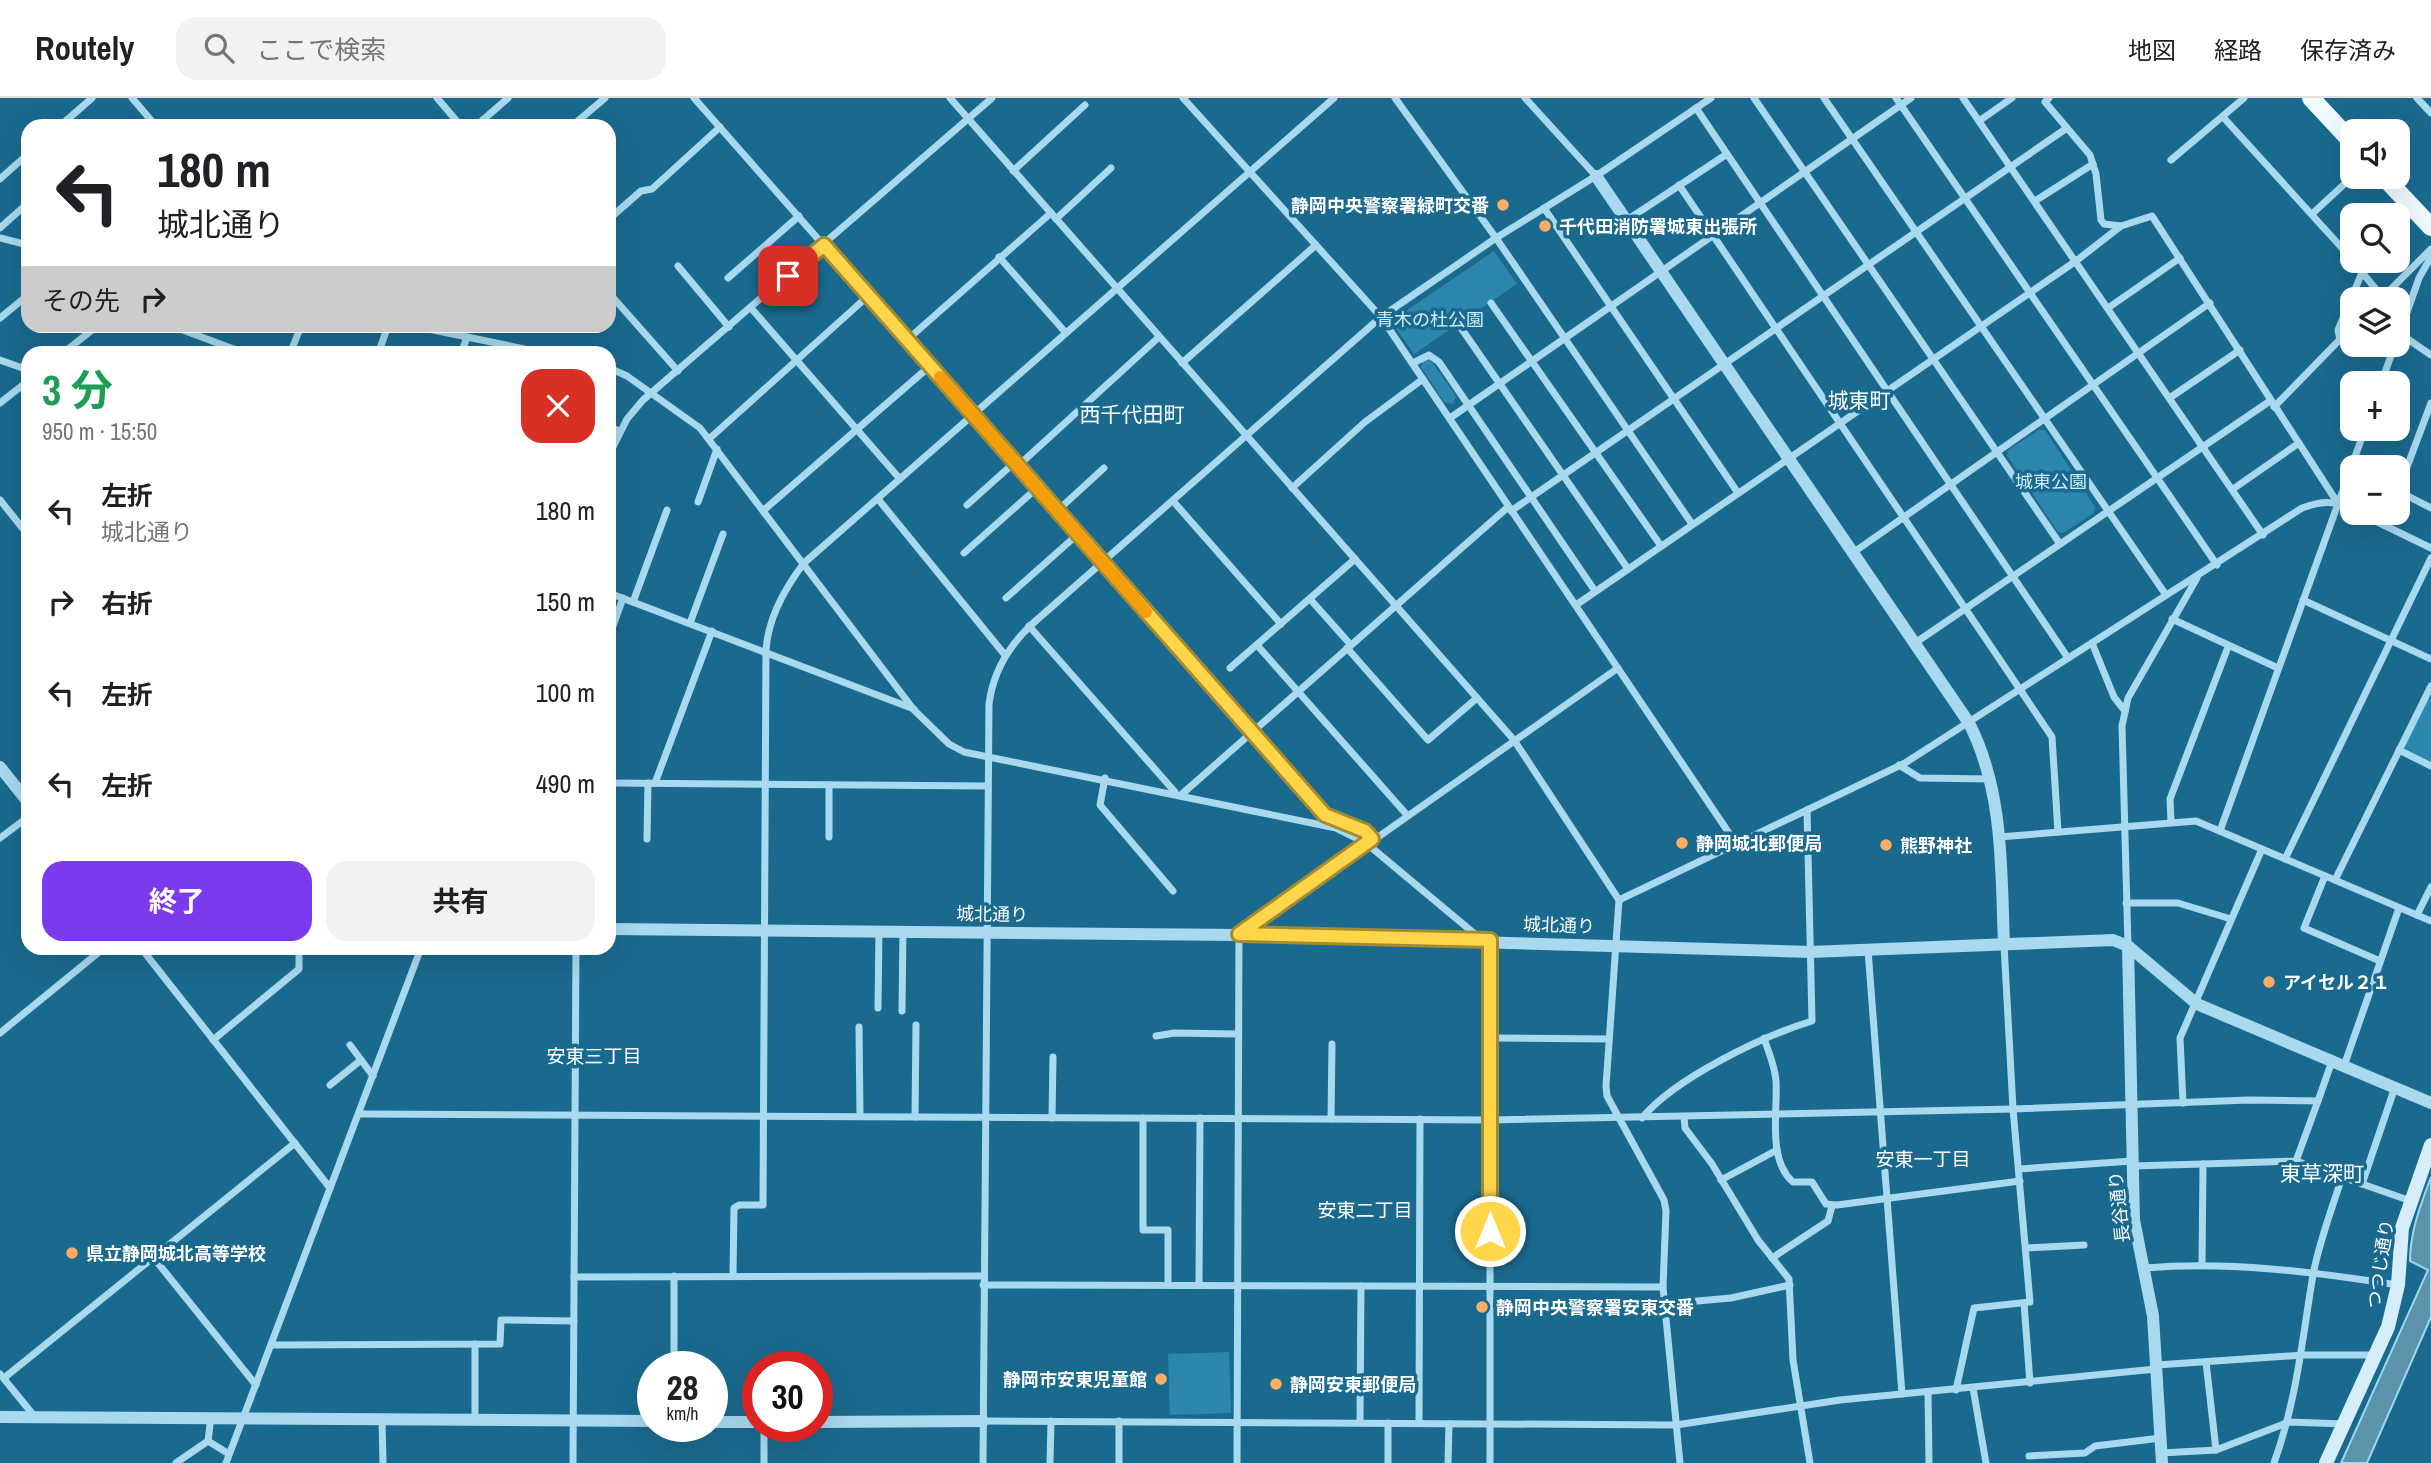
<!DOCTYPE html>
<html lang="ja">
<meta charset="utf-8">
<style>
body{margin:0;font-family:"Archivo Narrow","Noto Sans JP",sans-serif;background:#f2f2f2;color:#202124;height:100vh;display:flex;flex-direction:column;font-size:26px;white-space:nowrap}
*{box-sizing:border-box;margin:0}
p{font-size:23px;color:#757577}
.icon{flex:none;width:38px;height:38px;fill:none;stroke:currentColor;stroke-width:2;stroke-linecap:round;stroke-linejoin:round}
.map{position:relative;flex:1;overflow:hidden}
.side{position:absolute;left:21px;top:248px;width:595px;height:609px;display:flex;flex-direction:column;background:#fff;border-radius:21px;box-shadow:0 7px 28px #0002}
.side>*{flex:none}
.guide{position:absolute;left:21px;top:21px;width:595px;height:214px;border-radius:21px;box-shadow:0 7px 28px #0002;background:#fff;color:#202124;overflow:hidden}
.buttons{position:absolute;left:2340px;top:21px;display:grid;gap:14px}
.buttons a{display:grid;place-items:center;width:70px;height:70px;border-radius:14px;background:#fff;box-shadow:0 7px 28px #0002;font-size:35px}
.speed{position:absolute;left:637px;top:1253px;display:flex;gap:14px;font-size:35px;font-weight:700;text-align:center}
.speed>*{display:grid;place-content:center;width:91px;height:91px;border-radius:50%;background:#fff;box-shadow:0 7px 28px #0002;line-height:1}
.speed small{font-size:18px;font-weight:400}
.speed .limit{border:10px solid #d22;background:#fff;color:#111}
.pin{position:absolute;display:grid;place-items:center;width:60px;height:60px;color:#fff;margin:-30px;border-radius:14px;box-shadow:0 4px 10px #0006}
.me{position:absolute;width:77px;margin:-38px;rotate:0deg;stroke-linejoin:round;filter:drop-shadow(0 0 5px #0008)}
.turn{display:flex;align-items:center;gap:24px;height:147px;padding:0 21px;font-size:32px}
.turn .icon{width:91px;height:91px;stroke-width:2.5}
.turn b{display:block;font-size:49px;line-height:60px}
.then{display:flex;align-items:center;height:66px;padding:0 21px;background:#0003;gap:14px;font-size:26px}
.round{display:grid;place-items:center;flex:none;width:74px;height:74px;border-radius:21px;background:#f2f2f2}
.head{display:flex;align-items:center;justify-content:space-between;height:119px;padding:0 21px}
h1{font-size:42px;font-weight:700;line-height:52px;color:#1e9e55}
.action{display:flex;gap:14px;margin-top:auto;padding:14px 21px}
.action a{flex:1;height:80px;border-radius:21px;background:#7c3aed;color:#fff;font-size:28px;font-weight:700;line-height:80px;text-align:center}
.action a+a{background:#f2f2f2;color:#202124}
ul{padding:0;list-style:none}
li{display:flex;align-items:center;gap:21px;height:91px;padding:0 21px}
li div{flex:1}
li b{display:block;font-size:26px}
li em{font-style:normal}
header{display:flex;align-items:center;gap:42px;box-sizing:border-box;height:98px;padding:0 35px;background:#fff;border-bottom:2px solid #e0e0e0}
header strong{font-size:33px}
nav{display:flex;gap:38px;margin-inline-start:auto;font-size:24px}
.search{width:490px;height:63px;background:#f2f2f2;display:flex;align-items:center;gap:18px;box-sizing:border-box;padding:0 24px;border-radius:21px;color:#757577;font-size:26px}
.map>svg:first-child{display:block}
.green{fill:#2d86ad}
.water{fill:#5c93ab;stroke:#9bd7f0;stroke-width:2}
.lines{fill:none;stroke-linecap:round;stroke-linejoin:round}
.minor{stroke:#a8d9ee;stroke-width:7}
.tertiary{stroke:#a8d9ee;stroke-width:12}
.secondary{stroke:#d5eefa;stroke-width:14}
.primary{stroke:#eff9ff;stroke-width:18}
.route-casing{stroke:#a68a30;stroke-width:18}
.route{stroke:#ffd54a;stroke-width:12}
.slow{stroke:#f59e0b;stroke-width:12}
.poi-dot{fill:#ffad65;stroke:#1a6a8f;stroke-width:2.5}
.labels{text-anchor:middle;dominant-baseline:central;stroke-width:7;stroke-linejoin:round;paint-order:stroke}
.poi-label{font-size:18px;font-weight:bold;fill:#fff;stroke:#1a6a8f;text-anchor:start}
.park-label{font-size:18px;fill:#ceedfa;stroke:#1a6a8f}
.street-label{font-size:18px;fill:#fff;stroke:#1a6a8f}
.neighbourhood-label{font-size:19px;fill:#fff;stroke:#1a6a8f}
.quarter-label{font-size:21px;fill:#fff;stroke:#1a6a8f}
</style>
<header>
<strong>Routely</strong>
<div class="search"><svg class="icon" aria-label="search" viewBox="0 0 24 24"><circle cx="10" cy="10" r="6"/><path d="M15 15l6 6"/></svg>ここで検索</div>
<nav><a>地図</a><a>経路</a><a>保存済み</a></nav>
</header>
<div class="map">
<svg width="2431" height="1365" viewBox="0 0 2431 1365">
<rect width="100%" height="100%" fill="#1a6a8f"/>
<g class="green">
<path d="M 1494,153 L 1517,186 L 1414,256 L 1391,223 Z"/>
<path d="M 1423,261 L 1430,261 L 1456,298 L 1453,306 L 1444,304 L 1421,269 Z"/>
<path d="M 2039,332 L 2045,332 L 2095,409 L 2094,415 L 2063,435 L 2058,434 L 2007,357 L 2008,352 Z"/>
<path d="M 2428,601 L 2431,601 L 2431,664 L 2406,651 L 2405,646 Z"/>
<path d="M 1229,1254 L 1231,1315 L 1170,1317 L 1168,1256 Z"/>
</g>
<path class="water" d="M 2431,1079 L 2431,1219 L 2367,1365 L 2341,1365 L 2428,1172 L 2410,1163 C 2410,1133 2421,1106 2431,1079 Z"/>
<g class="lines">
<g class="minor">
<path d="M 132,0 L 156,28"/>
<path d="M 437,0 L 461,28"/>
<path d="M 694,0 L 1325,717 L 1365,733 L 1372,741"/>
<path d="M 950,0 L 1514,642 L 1619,802"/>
<path d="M 1183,0 L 1381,219 L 1735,744"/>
<path d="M 1395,0 L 1496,140 L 1692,426"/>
<path d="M 1525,0 L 1596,78"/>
<path d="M 1754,0 L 2060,446"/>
<path d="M 1824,0 L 2166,497"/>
<path d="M 1896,0 L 2217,467"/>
<path d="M 1963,0 L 2263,437"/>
<path d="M 2049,0 L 2045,4 L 2090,57 L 2096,76 L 2101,122 L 2104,126 L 2121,128"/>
<path d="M 2417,0 L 2431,15"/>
<path d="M 1696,10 L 2068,560"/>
<path d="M 2223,19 L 2342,150 L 2384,201"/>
<path d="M 1979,23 L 2012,0"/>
<path d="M 60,28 L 92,0"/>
<path d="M 476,28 L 508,0"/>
<path d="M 572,28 L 605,0"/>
<path d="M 2171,62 L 2244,0"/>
<path d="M 1013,73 L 1085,7"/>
<path d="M 0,81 L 28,56"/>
<path d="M 1679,87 L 2052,639 L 2058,734"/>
<path d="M 2035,103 L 2093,66"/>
<path d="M 1544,110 L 1738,395"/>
<path d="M 2312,116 L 2352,79"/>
<path d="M 609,121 L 641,93 L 652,91 L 720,29"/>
<path d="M 1056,121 L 1111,70"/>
<path d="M 1627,122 L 1727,56"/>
<path d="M 0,130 L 28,105"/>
<path d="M 0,140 L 28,147"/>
<path d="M 999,159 L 1066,235"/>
<path d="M 678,168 L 729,229"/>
<path d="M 728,180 L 799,118"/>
<path d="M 609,195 L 678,273"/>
<path d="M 2381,201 L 2431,151"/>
<path d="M 1491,205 L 1661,448"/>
<path d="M 2398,209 L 2407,214"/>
<path d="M 751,210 L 900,381"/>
<path d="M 2108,210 L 2180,160"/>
<path d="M 0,220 L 28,197"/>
<path d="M 1459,227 L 1628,471"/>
<path d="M 172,228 L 247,256"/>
<path d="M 414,228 L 549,256"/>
<path d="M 2399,235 L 2431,257"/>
<path d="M 2398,240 L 2419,180 L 2431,159"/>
<path d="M 907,242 L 1051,115"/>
<path d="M 2340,242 L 2338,232 L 2361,177"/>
<path d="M 62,256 L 97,228"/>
<path d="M 290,256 L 301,228"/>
<path d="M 378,256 L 388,228"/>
<path d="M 461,256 L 467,239"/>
<path d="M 0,262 L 28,272"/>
<path d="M 1182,265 L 1316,147"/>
<path d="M 1413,265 L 1429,257 L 1439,264 L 1595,493"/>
<path d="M 609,270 L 627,278 L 700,330 L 914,612 L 949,646 L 964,654 L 1336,730 L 1366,745 L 1482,842"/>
<path d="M 2381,285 L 2395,247"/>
<path d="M 2171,299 L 2240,252"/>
<path d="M 0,305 L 28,283"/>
<path d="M 2431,305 L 2398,393 L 2431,410"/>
<path d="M 2274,309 L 2352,229"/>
<path d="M 1450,320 L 1911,0"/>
<path d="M 609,329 L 620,333"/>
<path d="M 709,341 L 868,198"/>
<path d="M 609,357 L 627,321 L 643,302 L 992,0"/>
<path d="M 1018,368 L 1159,239"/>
<path d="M 1292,390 L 1365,324 L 1423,281"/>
<path d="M 2233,391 L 2299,345"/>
<path d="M 878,401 L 1005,557"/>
<path d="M 0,402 L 28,437"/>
<path d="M 1173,403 L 1281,526"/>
<path d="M 698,404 L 717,351"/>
<path d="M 967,407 L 1015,364"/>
<path d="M 764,412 L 930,268"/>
<path d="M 1057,413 L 1104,370"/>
<path d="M 1511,413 L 2067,30"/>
<path d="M 2359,415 L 2431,450"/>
<path d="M 1854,454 L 2210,205"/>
<path d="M 964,455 L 1037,390"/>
<path d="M 609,495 L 914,611"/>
<path d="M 1006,500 L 1078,436"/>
<path d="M 1310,501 L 1350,546"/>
<path d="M 2303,502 L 2431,561"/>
<path d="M 633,504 L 667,412"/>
<path d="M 1576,507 L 2076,163 L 2121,128 L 2152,118 L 2337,404"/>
<path d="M 2172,521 L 2278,570"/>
<path d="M 690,525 L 723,436"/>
<path d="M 1029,528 L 1175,694"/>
<path d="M 609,539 L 623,500"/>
<path d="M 1915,545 L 2270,303"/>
<path d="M 2092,545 L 2114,599 L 2125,613"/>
<path d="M 1257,547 L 1407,717"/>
<path d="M 1347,550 L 1428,642 L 1477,600"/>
<path d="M 1230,570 L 1355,461"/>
<path d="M 2399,652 L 2431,668"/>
<path d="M 1899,667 L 1920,680 L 1990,681"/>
<path d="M 1105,680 L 1100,707 L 1173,793"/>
<path d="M 609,685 L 988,688"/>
<path d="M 655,685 L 712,533"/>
<path d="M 829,687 L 829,739"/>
<path d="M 1182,696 L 1508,409"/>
<path d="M 2171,724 L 2170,701 L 2228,549"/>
<path d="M 2220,733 L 2365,331"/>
<path d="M 1999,739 L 2196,723 L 2431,823"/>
<path d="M 0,740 L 28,719"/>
<path d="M 647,741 L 648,685"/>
<path d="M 2285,761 L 2431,460"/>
<path d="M 2325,778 L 2304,830 L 2380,863"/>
<path d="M 2335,782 L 2431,588"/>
<path d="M 2126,805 L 2178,805 L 2231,821"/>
<path d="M 2417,817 L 2431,789"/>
<path d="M 2128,848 L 2122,628 L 2128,600 L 2197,480"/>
<path d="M 141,850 L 330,1090"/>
<path d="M 1868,852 L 1902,1296"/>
<path d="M 878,910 L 879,833"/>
<path d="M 902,913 L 903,833"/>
<path d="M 859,929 L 860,1018"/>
<path d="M 0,935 L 104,850"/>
<path d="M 1156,938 L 1174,935 L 1237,936"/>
<path d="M 1490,940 L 1609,941"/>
<path d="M 1764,940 C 1768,953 1775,968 1776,983 C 1778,1014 1767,1061 1793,1084 L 1812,1084 L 1826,1106 L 1837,1107 L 2020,1083"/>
<path d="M 213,942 L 299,871 L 299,850"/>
<path d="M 350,947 L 373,978"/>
<path d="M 2344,968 L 2399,810"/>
<path d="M 330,987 L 361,962"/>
<path d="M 2318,1003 L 2332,963"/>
<path d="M 2183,1005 L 2180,940 L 2262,751"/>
<path d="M 359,1016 L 1491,1022 L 2013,1011 L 2249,1002 L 2318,1003 L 2296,1063 L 2203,1066 L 2202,1166"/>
<path d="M 915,1019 L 916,927"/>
<path d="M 1684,1019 L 1685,1030 L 1712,1066 L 1758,1142 L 1789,1181 L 1793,1262 L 1810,1365"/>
<path d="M 1052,1020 L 1053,959"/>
<path d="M 1143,1020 L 1143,1132 L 1168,1132 L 1168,1187"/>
<path d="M 1642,1020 C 1675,980 1763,938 1812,923 L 1807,712"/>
<path d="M 1331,1021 L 1332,946"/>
<path d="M 2296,1063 L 2411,1103"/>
<path d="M 2132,1068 L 2203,1066"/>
<path d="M 2019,1071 L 2132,1063"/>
<path d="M 1721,1082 L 1777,1052"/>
<path d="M 2362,1086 L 2395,989"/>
<path d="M 2026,1150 L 2084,1147"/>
<path d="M 153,1159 L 256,1287"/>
<path d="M 1772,1160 L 1828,1123 L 1832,1108"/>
<path d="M 2145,1170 C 2230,1163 2313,1174 2398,1187"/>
<path d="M 733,1177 L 734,1110 L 739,1107 L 763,1107 L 766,552 C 768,521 785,490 804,465 L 1334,0"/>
<path d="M 574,1179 L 983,1178"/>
<path d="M 983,1187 L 1663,1189"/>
<path d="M 1199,1187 L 1200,1020"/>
<path d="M 2024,1205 L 2030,1285"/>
<path d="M 1664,1206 L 1731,1200 L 1790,1187"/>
<path d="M 475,1246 L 475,1322"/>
<path d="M 272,1247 L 500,1246 L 501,1222 L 574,1223"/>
<path d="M 2206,1264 L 2216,1352"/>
<path d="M 2157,1267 L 2303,1257 L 2374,1257"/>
<path d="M 674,1269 L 674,1178"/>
<path d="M 0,1276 L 35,1319"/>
<path d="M 4,1280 L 295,1045"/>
<path d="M 1973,1290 L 1986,1365"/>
<path d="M 1956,1292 L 1974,1210 L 2030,1204 L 2013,1011 L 2004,847"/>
<path d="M 1928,1294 L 1929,1365"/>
<path d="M 382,1322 L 383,1365"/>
<path d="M 983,1323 L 1676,1327 L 1840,1302 L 2156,1271"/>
<path d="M 1360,1324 L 1361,1188"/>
<path d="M 1419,1325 L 1420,1021"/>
<path d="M 208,1343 L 229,1356"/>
<path d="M 2161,1355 L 2216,1352 L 2289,1324 L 2344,1326"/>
<path d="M 2029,1358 L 2085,1355 L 2095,1348 L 2161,1340"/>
<path d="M 176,1365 L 208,1343 L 211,1319"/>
<path d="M 226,1365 L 421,850"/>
<path d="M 573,1365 L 576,850"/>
<path d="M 764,1365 L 764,1328"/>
<path d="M 983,1365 L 989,606 C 993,574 1008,549 1031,527 L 1381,219 L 1496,140 L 1596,78 L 1711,0"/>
<path d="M 1050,1365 L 1051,1323"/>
<path d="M 1119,1365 L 1119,1323"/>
<path d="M 1237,1365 L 1239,837 L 1618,570"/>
<path d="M 1388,1365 L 1388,1325"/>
<path d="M 1448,1365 L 1449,1326"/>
<path d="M 1490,1365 L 1490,844"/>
<path d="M 1680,1365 L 1663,1189 L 1666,1113 L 1664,1102 L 1607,998 L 1606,988 L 1619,802 L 1905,665 L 2302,410 C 2321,403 2334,402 2352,411"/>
<path d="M 2274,1365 C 2297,1301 2302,1242 2313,1177 C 2319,1144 2332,1111 2342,1079"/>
</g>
<g class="tertiary">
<path d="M 1596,78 L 1969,625 C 2004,694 2001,771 2004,847"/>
<path d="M 0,669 L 28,704"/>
<path d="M 609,831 L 1239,837 L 1810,854 L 2113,842 L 2128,848 L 2197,906 L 2431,1005"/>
<path d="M 2128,848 L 2134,1122 L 2153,1218 L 2162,1365"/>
<path d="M 0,1319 L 653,1323"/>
<path d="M 712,1324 L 758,1324"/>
<path d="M 817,1324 L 983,1323"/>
</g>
<path class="secondary" d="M 2326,1365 L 2388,1229 L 2398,1187 L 2402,1130 L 2431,1047"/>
<g class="primary">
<path d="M 2311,0 L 2352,44"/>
<path d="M 2384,79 L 2431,129"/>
</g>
</g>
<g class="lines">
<g class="route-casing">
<path id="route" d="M 788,178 L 824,147 L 1325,717 L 1365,733 L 1372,741 L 1239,836 L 1490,842 L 1490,1133"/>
</g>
<use href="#route" class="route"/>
<path class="slow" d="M 940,279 L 1146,514"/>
</g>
<g class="poi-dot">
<circle cx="1503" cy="107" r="7"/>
<circle cx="1545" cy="128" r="7"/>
<circle cx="1682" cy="745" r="7"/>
<circle cx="1886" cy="747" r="7"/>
<circle cx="2269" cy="884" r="7"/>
<circle cx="72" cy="1155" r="7"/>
<circle cx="1482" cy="1209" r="7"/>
<circle cx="1161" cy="1281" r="7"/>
<circle cx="1276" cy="1286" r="7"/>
</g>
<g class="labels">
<g class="poi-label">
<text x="1489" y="107" text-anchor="end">静岡中央警察署緑町交番</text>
<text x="1559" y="128">千代田消防署城東出張所</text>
<text x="1696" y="745">静岡城北郵便局</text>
<text x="1900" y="747">熊野神社</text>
<text x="2283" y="884">アイセル２１</text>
<text x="86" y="1155">県立静岡城北高等学校</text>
<text x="1496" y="1209">静岡中央警察署安東交番</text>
<text x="1147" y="1281" text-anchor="end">静岡市安東児童館</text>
<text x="1290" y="1286">静岡安東郵便局</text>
</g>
<g class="park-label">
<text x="1430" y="221">青木の杜公園</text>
<text x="2051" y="383">城東公園</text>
</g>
<g class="street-label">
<text transform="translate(992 816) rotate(1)">城北通り</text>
<text transform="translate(1559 827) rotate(2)">城北通り</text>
<text transform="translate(2119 1109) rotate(-96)">長谷通り</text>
<text transform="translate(2380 1166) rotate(-81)">つつじ通り</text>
</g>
<g class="neighbourhood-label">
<text x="594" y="958">安東三丁目</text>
<text x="1923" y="1061">安東一丁目</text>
<text x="1365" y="1112">安東二丁目</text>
</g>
<g class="quarter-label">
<text x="1859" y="302">城東町</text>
<text x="1132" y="316">西千代田町</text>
<text x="2322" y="1075">東草深町</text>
</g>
</g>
</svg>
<div class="buttons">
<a><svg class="icon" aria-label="sound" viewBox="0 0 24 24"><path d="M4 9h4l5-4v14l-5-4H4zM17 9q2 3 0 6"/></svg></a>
<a><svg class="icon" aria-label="search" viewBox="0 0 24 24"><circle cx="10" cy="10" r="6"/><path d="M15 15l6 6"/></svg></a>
<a><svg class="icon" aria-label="layers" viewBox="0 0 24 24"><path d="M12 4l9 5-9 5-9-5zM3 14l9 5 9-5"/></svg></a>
<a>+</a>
<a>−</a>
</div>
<div class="speed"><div>28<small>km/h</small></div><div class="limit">30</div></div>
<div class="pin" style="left:788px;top:178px;background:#d93025"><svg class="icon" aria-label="arrive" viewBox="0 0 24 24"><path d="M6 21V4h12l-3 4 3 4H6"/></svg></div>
<svg class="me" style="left:1490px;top:1133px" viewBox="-20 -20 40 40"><circle r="17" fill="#ffd54a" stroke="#fff" stroke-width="3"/><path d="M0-11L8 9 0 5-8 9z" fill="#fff"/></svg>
<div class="guide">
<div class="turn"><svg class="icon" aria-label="left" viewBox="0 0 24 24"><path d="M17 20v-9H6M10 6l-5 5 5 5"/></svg><div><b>180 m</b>城北通り</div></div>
<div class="then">その先<svg class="icon" aria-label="right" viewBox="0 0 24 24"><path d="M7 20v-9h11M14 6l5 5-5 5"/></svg></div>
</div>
<section class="side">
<div class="head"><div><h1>3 分</h1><p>950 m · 15:50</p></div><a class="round" style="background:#d93025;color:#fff"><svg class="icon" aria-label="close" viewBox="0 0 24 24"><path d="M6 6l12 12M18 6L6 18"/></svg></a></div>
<ul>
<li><svg class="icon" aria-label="left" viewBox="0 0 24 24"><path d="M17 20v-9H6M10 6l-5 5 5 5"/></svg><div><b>左折</b><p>城北通り</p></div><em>180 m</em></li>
<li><svg class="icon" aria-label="right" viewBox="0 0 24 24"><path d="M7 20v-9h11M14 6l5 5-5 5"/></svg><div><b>右折</b></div><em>150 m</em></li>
<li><svg class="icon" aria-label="left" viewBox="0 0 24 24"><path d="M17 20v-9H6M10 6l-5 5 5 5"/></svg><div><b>左折</b></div><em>100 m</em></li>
<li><svg class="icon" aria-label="left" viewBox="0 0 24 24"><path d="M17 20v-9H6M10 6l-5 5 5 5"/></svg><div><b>左折</b></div><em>490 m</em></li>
</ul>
<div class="action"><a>終了</a><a>共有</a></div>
</section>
</div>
